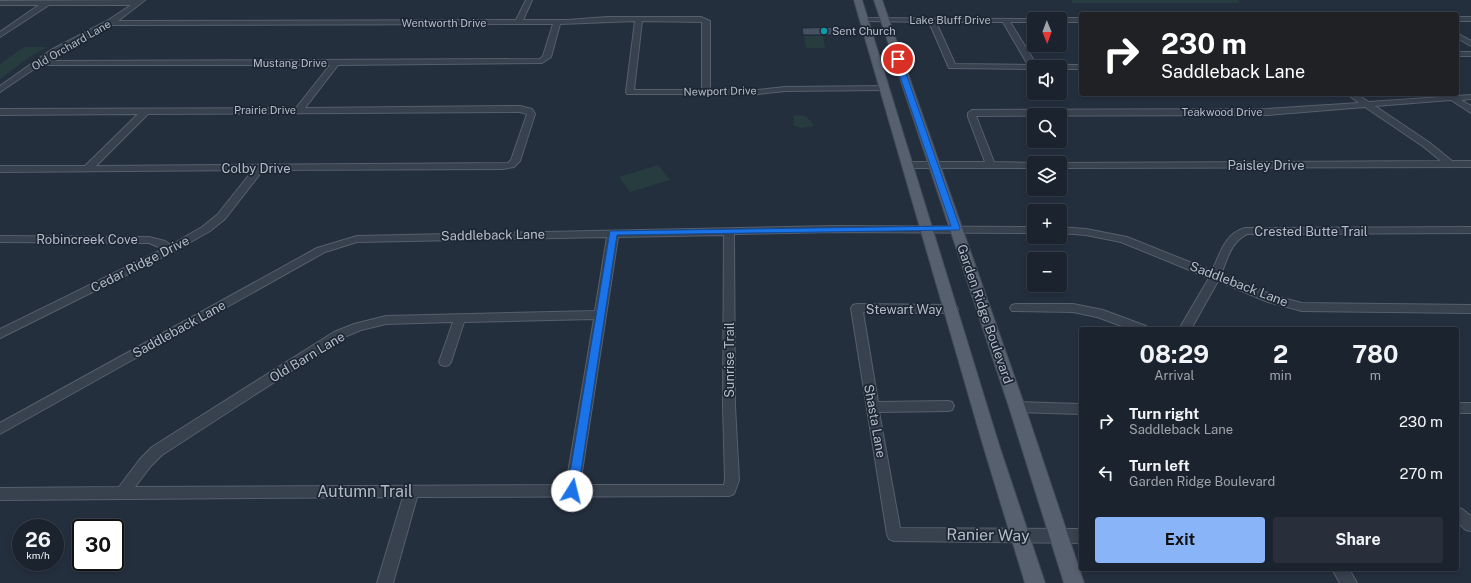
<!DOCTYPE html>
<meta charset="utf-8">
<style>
body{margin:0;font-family:"Public Sans",sans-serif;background:#282f3a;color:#f1f3f6;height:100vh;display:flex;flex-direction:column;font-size:15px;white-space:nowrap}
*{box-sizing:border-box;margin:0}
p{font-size:13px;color:#a0a4aa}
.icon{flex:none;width:22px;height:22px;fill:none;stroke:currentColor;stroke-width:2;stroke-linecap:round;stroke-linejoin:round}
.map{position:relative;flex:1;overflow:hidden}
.panel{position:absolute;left:1079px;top:327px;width:380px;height:244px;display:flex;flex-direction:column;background:#1b232e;border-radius:4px;box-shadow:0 2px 6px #0003,0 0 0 1px #39404a}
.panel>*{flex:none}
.banner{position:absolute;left:1079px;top:12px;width:380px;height:84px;border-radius:4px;box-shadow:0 2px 6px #0003,0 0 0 1px #39404a;background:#202124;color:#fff;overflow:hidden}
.needle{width:26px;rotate:179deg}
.tools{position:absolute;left:1027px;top:12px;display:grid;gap:8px}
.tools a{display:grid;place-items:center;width:40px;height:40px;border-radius:4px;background:#1b232e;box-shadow:0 2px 6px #0003,0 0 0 1px #39404a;font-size:20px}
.speed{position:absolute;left:12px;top:519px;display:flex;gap:8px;font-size:20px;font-weight:700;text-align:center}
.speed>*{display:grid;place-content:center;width:52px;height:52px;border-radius:50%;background:#1b232e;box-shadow:0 2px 6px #0003,0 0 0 1px #39404a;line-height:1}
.speed small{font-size:10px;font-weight:400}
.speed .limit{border:2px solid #111;border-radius:6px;background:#fff;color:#111}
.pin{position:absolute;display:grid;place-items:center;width:34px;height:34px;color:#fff;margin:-17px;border:2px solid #fff;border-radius:50%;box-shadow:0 1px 4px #0007}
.me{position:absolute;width:44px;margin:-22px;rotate:9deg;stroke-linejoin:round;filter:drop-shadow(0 0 3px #0008)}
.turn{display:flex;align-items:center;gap:14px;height:84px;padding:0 16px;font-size:18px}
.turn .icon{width:52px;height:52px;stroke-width:2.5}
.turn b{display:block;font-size:28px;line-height:34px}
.eta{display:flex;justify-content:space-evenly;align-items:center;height:68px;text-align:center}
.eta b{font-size:24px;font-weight:700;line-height:28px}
.cta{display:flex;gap:8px;margin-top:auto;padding:8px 16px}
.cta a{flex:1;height:46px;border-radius:4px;background:#8ab4f8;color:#111;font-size:16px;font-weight:700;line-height:46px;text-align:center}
.cta a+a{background:#282f3a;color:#f1f3f6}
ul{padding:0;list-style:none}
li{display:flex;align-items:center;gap:12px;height:52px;padding:0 16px}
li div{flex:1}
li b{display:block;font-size:15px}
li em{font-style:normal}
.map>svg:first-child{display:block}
.green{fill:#263c3f}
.building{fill:#455162;stroke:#1f2835}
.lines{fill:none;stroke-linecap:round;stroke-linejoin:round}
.minor-casing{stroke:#565f6c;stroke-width:2}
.major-casing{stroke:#414a57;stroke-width:2}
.minor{fill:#38414e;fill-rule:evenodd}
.major{fill:#56606e;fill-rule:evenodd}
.route{fill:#1a73e8;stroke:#114b97}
.culture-dot{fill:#0f9aa8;stroke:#1d2633;stroke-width:1.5}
.labels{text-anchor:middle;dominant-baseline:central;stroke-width:3.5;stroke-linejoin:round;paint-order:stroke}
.far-street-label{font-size:11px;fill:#b4bcc9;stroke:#1d2633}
.far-poi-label{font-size:11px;fill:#b4bcc9;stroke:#1d2633;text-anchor:start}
.street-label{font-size:13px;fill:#b4bcc9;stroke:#1d2633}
.near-street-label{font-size:16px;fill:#b4bcc9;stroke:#1d2633}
</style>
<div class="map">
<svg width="1471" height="583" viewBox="0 0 1471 583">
<rect width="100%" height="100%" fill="#242f3e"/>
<g class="green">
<path d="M 1071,0 L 1238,0 L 1241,3 L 1073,3 Z"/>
<path d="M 804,36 L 823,36 L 825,48 L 806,48 Z"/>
<path d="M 24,47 L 47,47 L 31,56 L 0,79 L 0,64 Z"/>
<path d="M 801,115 C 805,115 810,120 813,123 L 813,126 L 801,128 L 793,125 L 794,122 L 793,116 Z"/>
<path d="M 658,165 L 670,180 L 630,192 L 619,177 Z"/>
</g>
<path class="building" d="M 844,27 L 846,35 L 803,35 L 802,28 Z"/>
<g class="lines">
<g class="minor-casing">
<g id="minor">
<path d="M 138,0 L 145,0 L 118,21 L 516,20 L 526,0 L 532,0 L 523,20 L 568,20 L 607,17 L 701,17 L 710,21 L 710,90 L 758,90 L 785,87 L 884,86 L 888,88 L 884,90 L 785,91 L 758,94 L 627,94 L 626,92 L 635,21 L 560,24 L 551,57 L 542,63 L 338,65 L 305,108 L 520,106 L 532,109 L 535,114 L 520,161 L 514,167 L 503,169 L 263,170 L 225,219 L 210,231 L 175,251 L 0,338 L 0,329 L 163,249 L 149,243 L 0,242 L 0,236 L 149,237 L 165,241 L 171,245 L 202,227 L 217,215 L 253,170 L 0,172 L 0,166 L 85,166 L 138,114 L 0,115 L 0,109 L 296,108 L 330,65 L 40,65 L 0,92 L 0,86 L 51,50 L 107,21 L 131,5 L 49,5 L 0,37 L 0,32 L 39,5 L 0,5 L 0,1 ZM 642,21 L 702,22 L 702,90 L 634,90 ZM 519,24 L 553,24 L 543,56 L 540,59 L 47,61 L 57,54 L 111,25 ZM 520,112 L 527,114 L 511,160 L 508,163 L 96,166 L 148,114 Z"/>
<rect x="1457" y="17" width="14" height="4"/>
<path d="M 865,18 L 1036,19 L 1034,19 L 1034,22 L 1010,22 L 1038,67 L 1034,67 L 1034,69 L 949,68 L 929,22 L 863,21 L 863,19 ZM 936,22 L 1003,22 L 1028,65 L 955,64 Z"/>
<path d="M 1060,18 L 1081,18 L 1081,22 L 1060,22 L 1060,19 L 1057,19 Z"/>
<path d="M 1457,33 L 1471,41 L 1471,46 L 1457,38 Z"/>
<rect x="1457" y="52" width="14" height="4"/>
<path d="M 1057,65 L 1081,65 L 1081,69 L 1060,69 L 1060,67 L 1056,67 Z"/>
<path d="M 1347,94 L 1356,94 L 1369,102 L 1471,95 L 1471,99 L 1461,100 L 1471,106 L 1471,113 L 1451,100 L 1375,106 L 1430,143 L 1452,161 L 1471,161 L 1471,167 L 1060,168 L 1060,163 L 1057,163 L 1441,161 L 1424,147 L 1365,107 L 1268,115 L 976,116 L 994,162 L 1037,163 L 1034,163 L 1034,168 L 908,168 L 903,165 L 908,162 L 985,162 L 968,117 L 968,113 L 972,110 L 1268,109 L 1359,103 Z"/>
<path d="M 836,226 L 1034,227 L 1034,233 L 836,232 L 734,234 L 735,406 L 739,480 L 734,494 L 729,496 L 417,497 L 393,583 L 377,583 L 403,497 L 0,500 L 0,488 L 119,487 L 140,459 L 152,447 L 334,332 L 354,324 L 386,316 L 595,311 L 607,237 L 357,242 L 325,252 L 0,434 L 0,423 L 317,248 L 357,236 ZM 724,235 L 723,406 L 725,480 L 724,485 L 580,485 L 618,237 ZM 594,319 L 566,485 L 135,487 L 150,467 L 162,455 L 342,338 L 361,330 L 386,324 L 453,322 L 439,362 L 441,365 L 445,366 L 449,365 L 451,362 L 464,322 Z"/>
<path d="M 1060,227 L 1086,229 L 1127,237 L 1212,271 C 1220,254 1225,233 1245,228 L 1471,227 L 1471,233 L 1247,234 C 1230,243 1228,258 1221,274 L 1275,296 L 1302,303 L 1471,305 L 1471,313 L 1302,311 L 1268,302 L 1218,281 L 1191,329 L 1179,329 L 1209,278 L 1121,242 L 1086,235 L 1060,233 Z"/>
<path d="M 857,304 L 952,305 L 956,306 L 958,309 L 956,312 L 952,313 L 863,312 L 878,402 L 948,401 L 952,402 L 954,406 L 952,410 L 948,411 L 879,412 L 900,528 L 1081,529 L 1081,543 L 894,541 L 889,539 L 887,534 L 851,308 L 853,305 Z"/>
<path d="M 1016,304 L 1073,304 L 1103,310 L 1146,326 L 1148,329 L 1130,329 L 1097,317 L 1073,312 L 1012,311 L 1010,308 L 1012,305 Z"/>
<path d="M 1017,402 L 1081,404 L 1081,414 L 1017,412 L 1013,411 L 1011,407 L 1013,403 Z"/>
<rect x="1457" y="403" width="14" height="10"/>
<path d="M 1457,507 L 1462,509 L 1471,516 L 1471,531 L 1466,530 L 1457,522 Z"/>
<path d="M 1332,569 L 1349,569 L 1357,583 L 1340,583 Z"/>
</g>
</g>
<g class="major-casing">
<g id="major">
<path d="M 854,0 L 862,0 L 999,445 L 1045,583 L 1025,583 L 983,445 Z"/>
<path d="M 874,0 L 882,0 L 1025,407 L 1084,583 L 1064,583 L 1009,407 Z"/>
</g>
</g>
<use href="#minor" class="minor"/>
<use href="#major" class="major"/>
</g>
<path class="route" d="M 895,57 L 901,59 L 960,228 L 959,230 L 617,235 L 578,491 L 576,495 L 572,496 L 568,495 L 567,491 L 610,231 L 951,226 L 894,59 Z"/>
<circle class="culture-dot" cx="824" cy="31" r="4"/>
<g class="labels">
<g class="far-street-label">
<text x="950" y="20">Lake Bluff Drive</text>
<text x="444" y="23">Wentworth Drive</text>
<text transform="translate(71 45) rotate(-30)">Old Orchard Lane</text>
<text x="290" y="63">Mustang Drive</text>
<text transform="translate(720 91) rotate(-1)">Newport Drive</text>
<text x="265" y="110">Prairie Drive</text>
<text x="1222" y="112">Teakwood Drive</text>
</g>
<g class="far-poi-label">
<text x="832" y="31">Sent Church</text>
</g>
<g class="street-label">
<text x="1266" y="165">Paisley Drive</text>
<text x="256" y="168">Colby Drive</text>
<text x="1311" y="231">Crested Butte Trail</text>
<text transform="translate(493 235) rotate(-1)">Saddleback Lane</text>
<text x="87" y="239">Robincreek Cove</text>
<text transform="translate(140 264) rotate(-27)">Cedar Ridge Drive</text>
<text transform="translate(1239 284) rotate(21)">Saddleback Lane</text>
<text x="904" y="309">Stewart Way</text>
<text transform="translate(985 314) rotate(71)">Garden Ridge Boulevard</text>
<text transform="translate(179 329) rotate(-29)">Saddleback Lane</text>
<text transform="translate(307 357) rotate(-31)">Old Barn Lane</text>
<text transform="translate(729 360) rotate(-90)">Sunrise Trail</text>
<text transform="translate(875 421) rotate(80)">Shasta Lane</text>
</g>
<g class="near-street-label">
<text x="365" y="491">Autumn Trail</text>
<text transform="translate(988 535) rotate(1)">Ranier Way</text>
</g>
</g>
</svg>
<div class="tools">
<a><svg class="needle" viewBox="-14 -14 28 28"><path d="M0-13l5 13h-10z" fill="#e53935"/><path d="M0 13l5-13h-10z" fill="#a0a4aa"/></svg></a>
<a><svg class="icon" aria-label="sound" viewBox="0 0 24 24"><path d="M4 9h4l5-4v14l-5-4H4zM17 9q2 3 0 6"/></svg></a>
<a><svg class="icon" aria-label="search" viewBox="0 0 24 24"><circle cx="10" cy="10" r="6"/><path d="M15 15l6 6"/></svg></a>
<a><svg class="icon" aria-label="layers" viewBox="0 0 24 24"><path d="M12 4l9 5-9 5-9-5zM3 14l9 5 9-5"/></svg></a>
<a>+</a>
<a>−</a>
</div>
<div class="speed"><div>26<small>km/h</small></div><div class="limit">30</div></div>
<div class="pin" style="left:898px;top:59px;background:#d93025"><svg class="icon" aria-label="arrive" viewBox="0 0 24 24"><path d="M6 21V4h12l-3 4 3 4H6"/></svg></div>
<svg class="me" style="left:572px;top:491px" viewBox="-20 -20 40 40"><circle r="19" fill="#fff"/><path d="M0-13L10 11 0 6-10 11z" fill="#1a73e8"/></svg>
<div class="banner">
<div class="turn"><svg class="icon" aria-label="right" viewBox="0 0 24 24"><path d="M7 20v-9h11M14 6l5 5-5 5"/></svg><div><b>230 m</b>Saddleback Lane</div></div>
</div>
<section class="panel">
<div class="eta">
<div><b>08:29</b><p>Arrival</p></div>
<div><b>2</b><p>min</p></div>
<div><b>780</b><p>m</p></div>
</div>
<ul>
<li><svg class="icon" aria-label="right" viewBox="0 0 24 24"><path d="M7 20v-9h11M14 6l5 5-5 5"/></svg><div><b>Turn right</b><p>Saddleback Lane</p></div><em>230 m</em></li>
<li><svg class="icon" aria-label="left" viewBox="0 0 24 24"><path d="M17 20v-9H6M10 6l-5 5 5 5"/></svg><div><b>Turn left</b><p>Garden Ridge Boulevard</p></div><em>270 m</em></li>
</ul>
<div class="cta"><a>Exit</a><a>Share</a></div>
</section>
</div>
